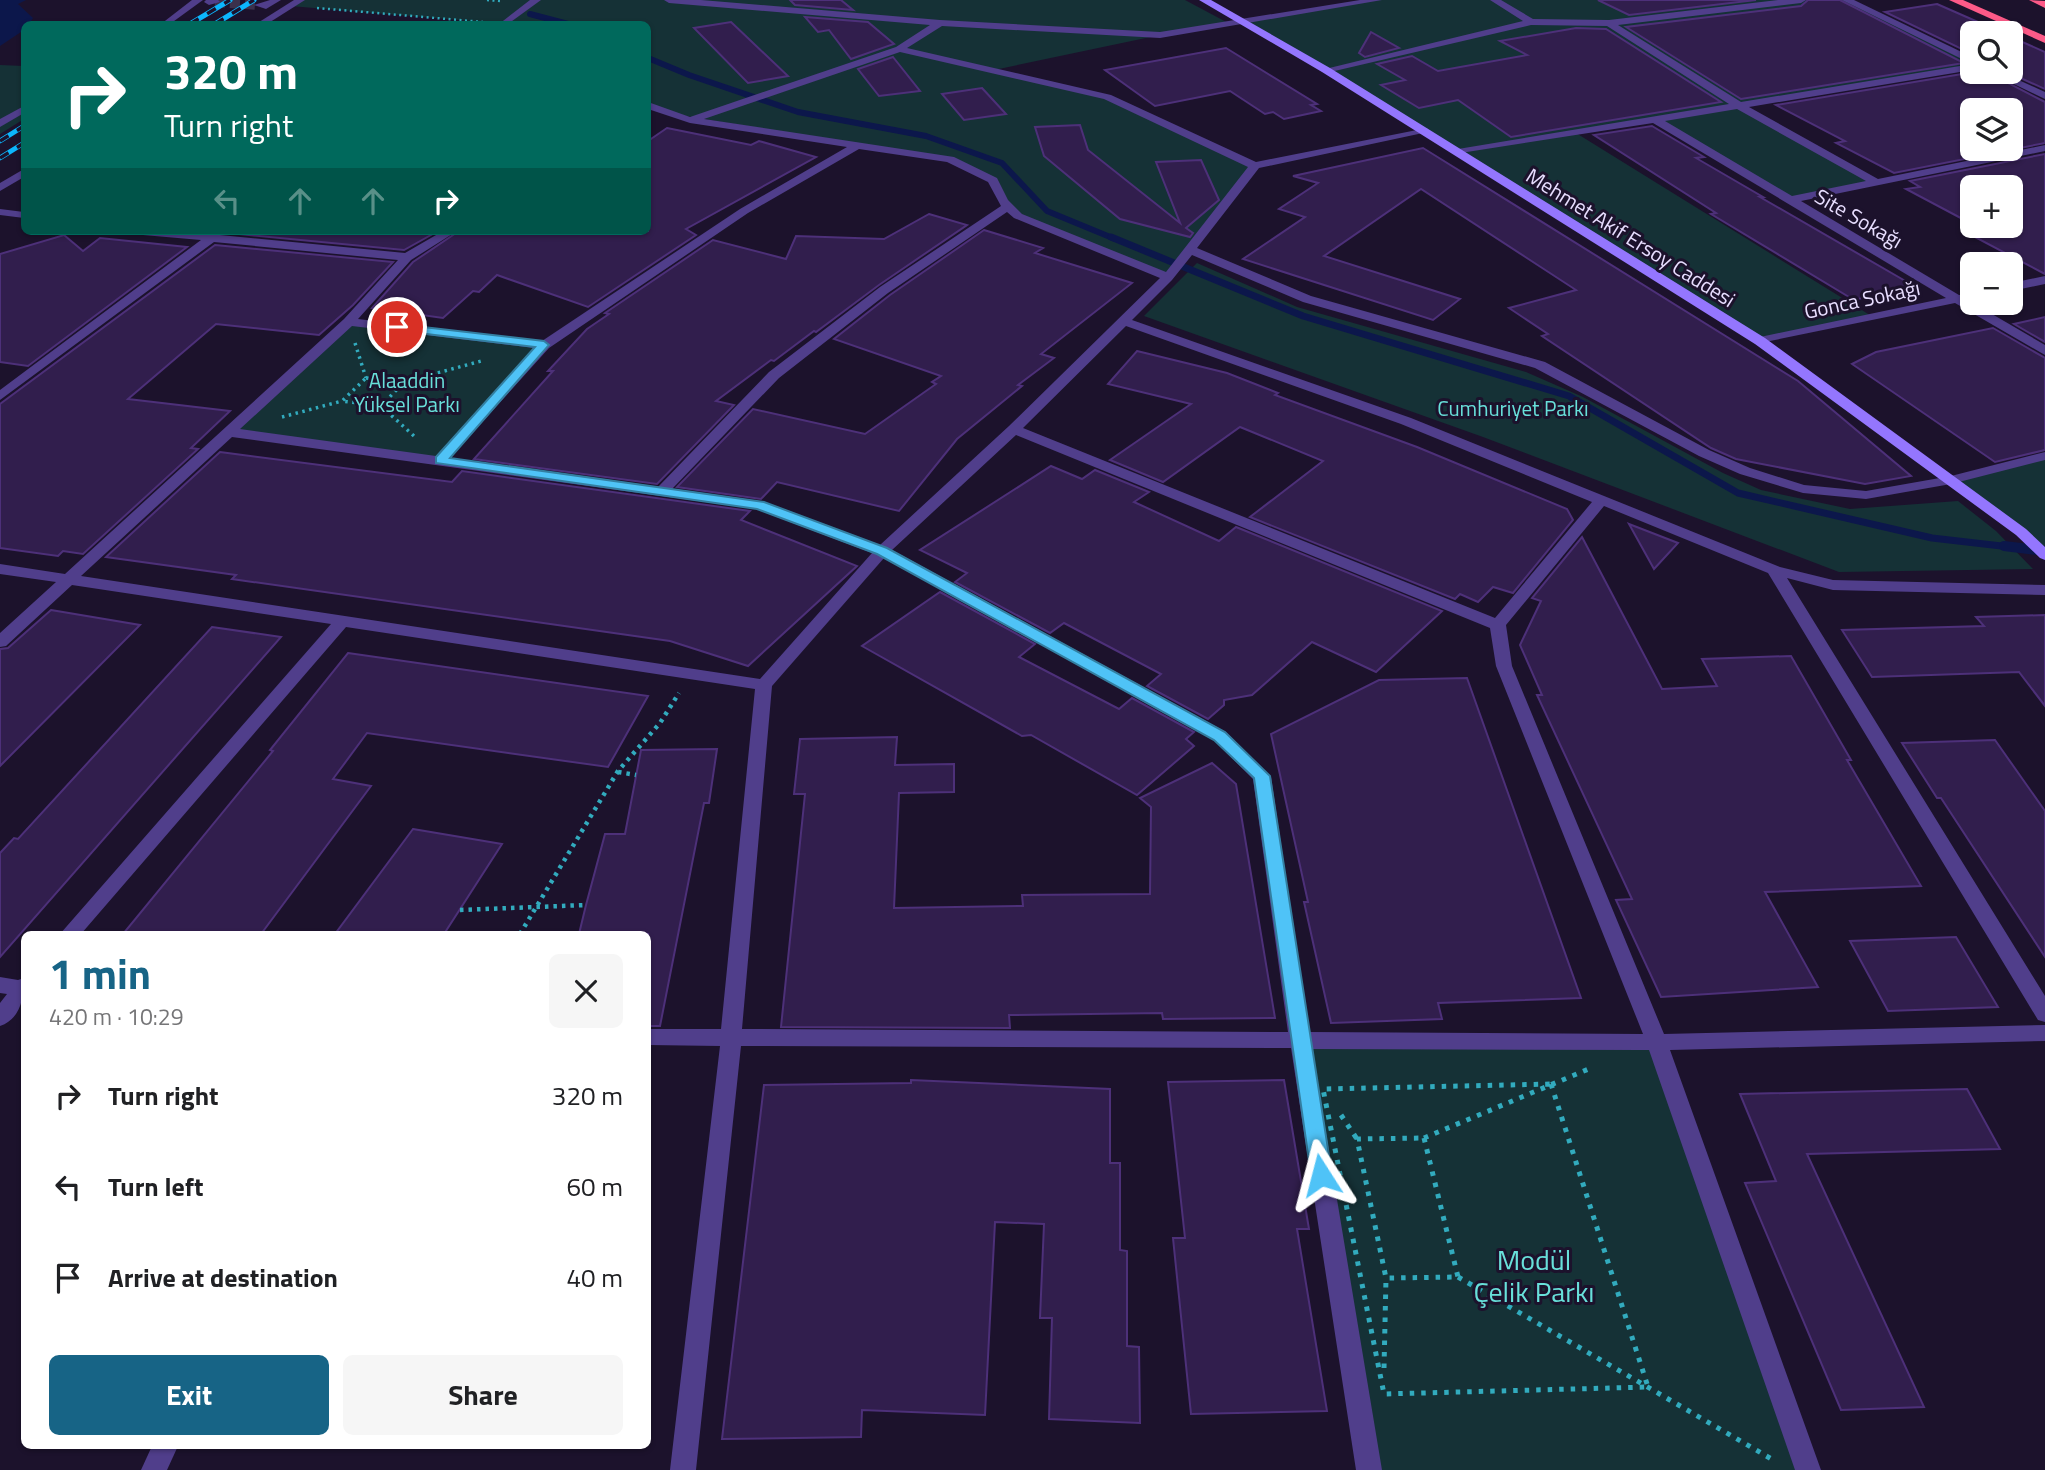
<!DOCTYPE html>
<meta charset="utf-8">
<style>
body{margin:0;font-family:"Titillium Web",sans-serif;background:#f6f6f6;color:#202124;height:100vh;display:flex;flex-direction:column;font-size:26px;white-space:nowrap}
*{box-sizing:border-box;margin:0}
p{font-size:23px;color:#757577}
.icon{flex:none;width:38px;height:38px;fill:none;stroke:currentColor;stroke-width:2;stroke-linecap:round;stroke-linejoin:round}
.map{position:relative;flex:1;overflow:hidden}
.details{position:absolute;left:21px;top:931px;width:630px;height:518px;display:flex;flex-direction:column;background:#fff;border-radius:10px;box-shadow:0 2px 5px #0004}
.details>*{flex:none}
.top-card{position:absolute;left:21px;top:21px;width:630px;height:214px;border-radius:10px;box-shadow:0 2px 5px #0004;background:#00695c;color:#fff;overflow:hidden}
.fabs{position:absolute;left:1960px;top:21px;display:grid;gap:14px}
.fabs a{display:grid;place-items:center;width:63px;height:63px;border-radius:10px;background:#fff;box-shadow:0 2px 5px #0004;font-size:35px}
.pin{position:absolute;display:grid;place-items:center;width:60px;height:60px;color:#fff;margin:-30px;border:4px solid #fff;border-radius:50%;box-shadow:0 2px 7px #0007}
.me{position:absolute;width:77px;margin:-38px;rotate:351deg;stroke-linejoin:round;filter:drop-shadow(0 0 5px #0008)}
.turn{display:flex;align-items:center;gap:24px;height:147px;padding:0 28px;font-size:32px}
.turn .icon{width:91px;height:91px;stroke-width:2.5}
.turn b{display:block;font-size:49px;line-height:60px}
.lanes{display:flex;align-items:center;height:66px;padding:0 28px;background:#0003;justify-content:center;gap:35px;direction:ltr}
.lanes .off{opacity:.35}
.round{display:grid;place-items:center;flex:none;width:74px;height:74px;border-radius:10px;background:#f6f6f6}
.headline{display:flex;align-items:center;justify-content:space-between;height:119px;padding:0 28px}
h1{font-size:42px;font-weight:700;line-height:52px;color:#176486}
.primary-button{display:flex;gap:14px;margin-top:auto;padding:14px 28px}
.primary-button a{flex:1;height:80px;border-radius:10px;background:#176486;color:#fff;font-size:28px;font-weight:700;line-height:80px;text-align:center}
.primary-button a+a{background:#f6f6f6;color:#202124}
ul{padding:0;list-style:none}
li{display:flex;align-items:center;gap:21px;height:91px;padding:0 28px}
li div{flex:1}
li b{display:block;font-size:26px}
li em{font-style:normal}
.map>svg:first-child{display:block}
.green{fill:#153136}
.water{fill:#0c174b}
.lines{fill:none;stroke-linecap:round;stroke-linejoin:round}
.stream-far2{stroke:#0c174b;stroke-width:6}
.stream-far1{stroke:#0c174b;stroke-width:7}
.stream{stroke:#0c174b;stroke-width:10}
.building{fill:#311e4d;stroke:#4d3079;stroke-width:2;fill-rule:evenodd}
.street-tunnel{stroke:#3b314c;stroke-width:10;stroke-dasharray:10 5;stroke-linecap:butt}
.path-far3{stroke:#32abbe;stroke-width:2.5;stroke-dasharray:2 3.5;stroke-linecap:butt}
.path-far2{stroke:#32abbe;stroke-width:3.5;stroke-dasharray:2.5 4.5;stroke-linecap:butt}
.path-far1{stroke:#32abbe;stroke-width:4.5;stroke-dasharray:3.5 5;stroke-linecap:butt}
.path{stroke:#32abbe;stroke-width:5;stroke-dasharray:4.5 7;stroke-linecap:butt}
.street{fill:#503e8b;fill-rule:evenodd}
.secondary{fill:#9476fe;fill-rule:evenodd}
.highway{fill:#fd5a88;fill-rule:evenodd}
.rail-casing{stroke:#0cb6fd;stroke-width:5}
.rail{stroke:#1c122c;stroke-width:3.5;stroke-dasharray:10;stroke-linecap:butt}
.route{fill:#4fc3f7;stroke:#337fa1;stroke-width:2}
.labels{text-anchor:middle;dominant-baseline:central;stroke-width:6;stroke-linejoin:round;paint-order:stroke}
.far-street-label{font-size:21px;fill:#e8deff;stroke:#1c122c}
.far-park-label{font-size:21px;fill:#68e0da;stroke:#1c122c}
.near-park-label{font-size:28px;fill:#68e0da;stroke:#1c122c}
</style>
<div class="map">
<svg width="2045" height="1470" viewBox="0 0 2045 1470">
<rect width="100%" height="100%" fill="#1c122c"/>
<g class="green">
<path d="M 300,0 L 1185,0 L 1230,24 L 1160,35 L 994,70 L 1107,97 L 1255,166 L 1168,277 L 1018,216 L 993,180 L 950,159 L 661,112 L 648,105 L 648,24 L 507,24 L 290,6 Z"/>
<path d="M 1378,0 L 1847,0 L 1972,61 L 1972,67 L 1739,105 L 1876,182 L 1790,200 L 1654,119 L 1576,133 L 1873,317 L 1760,341 L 1244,22 Z"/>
<path d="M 0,65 L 24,66 L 24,119 L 0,134 Z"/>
<path d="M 1197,263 L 1297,307 L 1526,372 L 1583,397 L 1723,473 L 1761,490 L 1850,509 L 1958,501 L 1996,531 L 2033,569 L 1839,572 L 1483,437 L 1144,316 Z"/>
<path d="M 349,322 L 544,345 L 441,460 L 228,432 Z"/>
<path d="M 2045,456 L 2045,555 L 1951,480 Z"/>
<path d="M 1300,1041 L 1657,1042 L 1808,1470 L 1369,1470 Z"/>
</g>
<path class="water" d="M 0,0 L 26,0 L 18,4 L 33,18 L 29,24 L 24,24 L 24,30 L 0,46 Z"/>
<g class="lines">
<g class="stream-far2">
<path d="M 530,14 L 568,24"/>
<path d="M 648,58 L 689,75 L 798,112 L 926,136 L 1002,163 L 1047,211 L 1115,239"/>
</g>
<path class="stream-far1" d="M 1111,237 L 1303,316 L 1569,396 L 1738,493 L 1932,538 L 2019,548"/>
<path class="stream" d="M 2004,546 L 2045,551"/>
</g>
<g class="building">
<path d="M 790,0 L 841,0 L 853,10 L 795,5 Z"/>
<path d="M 1598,0 L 1756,0 L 1629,15 Z"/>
<path d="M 1808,0 L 1840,0 L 1964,63 L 1741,99 L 1626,27 L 1801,6 Z"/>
<path d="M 1937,4 L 2003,33 L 1972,33 L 1972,54 L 1885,12 Z"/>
<path d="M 805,17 L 868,22 L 894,44 L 851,59 L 829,30 L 818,32 Z"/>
<path d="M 731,22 L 788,76 L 748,83 L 694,28 Z"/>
<path d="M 1576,28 L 1606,29 L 1721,102 L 1511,137 L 1458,100 L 1419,108 L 1381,85 L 1405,80 L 1377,64 L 1412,56 L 1438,71 L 1527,55 L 1500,41 Z"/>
<path d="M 1371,32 L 1399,48 L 1365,57 L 1359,53 Z"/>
<path d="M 2011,37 L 2045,52 L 2045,89 L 2007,72 L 2011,72 Z"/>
<path d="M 1226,48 L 1317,104 L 1311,105 L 1321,111 L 1284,119 L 1273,112 L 1265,114 L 1230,91 L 1155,106 L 1105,70 Z"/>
<path d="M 893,57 L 920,91 L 879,96 L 858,69 Z"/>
<path d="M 1974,72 L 1987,72 L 2045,102 L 2045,143 L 1894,173 L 1836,143 L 1845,141 L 1776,105 ZM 1972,110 L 2011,110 L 2011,149 L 1972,149 Z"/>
<path d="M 982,88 L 1006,114 L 964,120 L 942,94 Z"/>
<path d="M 1080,125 L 1088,150 L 1180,223 L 1156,162 L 1201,160 L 1219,200 L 1186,228 L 1193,233 L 1190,237 L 1120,219 L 1044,156 L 1035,127 Z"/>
<path d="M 1652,126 L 1704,157 L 1696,158 L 1763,197 L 1760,197 L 1914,286 L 1854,300 L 1711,214 L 1716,213 L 1594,135 Z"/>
<path d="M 667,128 L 751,145 L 759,141 L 816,157 L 686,229 L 696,235 L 588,307 L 497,275 L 479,292 L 473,291 L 443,318 L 372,308 L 413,262 L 459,231 L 648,231 L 648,141 Z"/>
<path d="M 1423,148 L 1798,381 L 1911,476 L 1865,484 L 1736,459 L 1711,448 L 1542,336 L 1548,334 L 1509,308 L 1576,290 L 1421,189 L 1324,256 L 1460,299 L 1433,320 L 1243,259 L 1305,217 L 1279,209 L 1318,183 L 1293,176 Z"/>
<path d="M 2045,154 L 2045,274 L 1973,236 L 1987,232 L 1975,226 L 2011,226 L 2011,187 L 1972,187 L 1972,224 L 1906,189 L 1920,187 L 1910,181 Z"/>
<path d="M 929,214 L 967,225 L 879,285 L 816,332 L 814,331 L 774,361 L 771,360 L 716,401 L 734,405 L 657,484 L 474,459 L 553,371 L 548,371 L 587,329 L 609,314 L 605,313 L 713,240 L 786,259 L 796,236 L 884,239 Z"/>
<path d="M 984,230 L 1043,248 L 1035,253 L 1132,283 L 1041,354 L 1054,358 L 1018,385 L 1022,386 L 957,439 L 899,511 L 777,482 L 761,499 L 677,487 L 753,409 L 865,434 L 936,384 L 932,382 L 941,376 L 834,339 L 890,295 Z"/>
<path d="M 231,231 L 438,231 L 404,250 L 229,233 Z"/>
<path d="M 64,235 L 83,251 L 100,238 L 187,247 L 28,366 L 0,362 L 0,254 Z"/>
<path d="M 215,245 L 393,262 L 353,305 L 319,335 L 216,324 L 128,399 L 230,411 L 191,448 L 198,449 L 83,554 L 63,551 L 58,556 L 0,548 L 0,404 Z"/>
<path d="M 2045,317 L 2045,342 L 2014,324 Z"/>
<path d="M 1993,328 L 2045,358 L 2045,450 L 1995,462 L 1852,364 L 1876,352 Z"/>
<path d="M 1137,351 L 1227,373 L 1278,393 L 1275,395 L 1417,447 L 1567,509 L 1573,520 L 1513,593 L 1493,587 L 1478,602 L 1460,594 L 1455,599 L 1250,517 L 1323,461 L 1240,427 L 1163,482 L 1110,460 L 1191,404 L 1108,384 Z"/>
<path d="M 220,452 L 452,482 L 462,471 L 750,511 L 741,520 L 857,566 L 748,666 L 670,641 L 232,579 L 236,575 L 106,557 Z"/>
<path d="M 1051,466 L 1082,479 L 1095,470 L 1149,492 L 1134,502 L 1219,541 L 1236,527 L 1442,611 L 1376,672 L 1312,642 L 1252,695 L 1224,700 L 1224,705 L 1208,719 L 1147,686 L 1161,674 L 1064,623 L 1050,633 L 955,582 L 967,573 L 920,550 Z"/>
<path d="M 1629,524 L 1678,543 L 1654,569 Z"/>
<path d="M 1582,537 L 1662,689 L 1717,686 L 1702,659 L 1791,656 L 1851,760 L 1847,760 L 1921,886 L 1765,892 L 1818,987 L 1661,997 L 1616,900 L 1632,899 L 1537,695 L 1542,695 L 1520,645 L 1541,601 L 1532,598 Z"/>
<path d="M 940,592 L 1035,644 L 1019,657 L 1119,709 L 1132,698 L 1194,732 L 1186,739 L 1194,746 L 1137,795 L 1031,735 L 1022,736 L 862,646 Z"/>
<path d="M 51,610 L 140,625 L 0,766 L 0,649 L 8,648 Z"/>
<path d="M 2045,615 L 2045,706 L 2019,672 L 1872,677 L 1842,630 L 1984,626 L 1976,617 Z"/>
<path d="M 212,627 L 281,637 L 0,957 L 0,853 L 14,838 L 18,839 Z"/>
<path d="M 348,653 L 648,696 L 608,767 L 367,733 L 333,779 L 371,786 L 261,934 L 123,934 L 273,751 L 270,750 Z"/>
<path d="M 1467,678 L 1581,998 L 1438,1003 L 1442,1019 L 1331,1023 L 1304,902 L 1308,902 L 1271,734 L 1379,680 Z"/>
<path d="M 897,737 L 895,765 L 954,764 L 954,792 L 899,793 L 894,908 L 1023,906 L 1022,895 L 1150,894 L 1151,807 L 1140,798 L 1212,763 L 1236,784 L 1275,1018 L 1163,1019 L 1162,1013 L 1009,1015 L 1010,1028 L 781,1027 L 805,794 L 794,794 L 800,739 Z"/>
<path d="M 1995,740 L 2045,811 L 2045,957 L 1941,798 L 1937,798 L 1902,743 Z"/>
<path d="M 717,749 L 709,803 L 704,803 L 660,1026 L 648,1026 L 648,934 L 579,934 L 586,905 L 605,834 L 625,834 L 641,750 Z"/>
<path d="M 413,829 L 502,844 L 444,934 L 335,934 Z"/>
<path d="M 1956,937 L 1998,1007 L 1888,1011 L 1850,941 Z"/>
<path d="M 911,1080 L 1110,1089 L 1110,1163 L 1120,1163 L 1120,1250 L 1127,1251 L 1127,1346 L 1139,1347 L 1140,1423 L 1049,1419 L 1052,1318 L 1040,1318 L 1044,1224 L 995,1222 L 985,1415 L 862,1410 L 861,1437 L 722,1439 L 764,1085 L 911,1083 Z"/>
<path d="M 1284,1080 L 1309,1229 L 1297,1229 L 1327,1411 L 1191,1414 L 1173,1238 L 1185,1238 L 1168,1082 Z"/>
<path d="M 1967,1089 L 2000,1149 L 1807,1154 L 1924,1407 L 1841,1410 L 1745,1183 L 1776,1181 L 1740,1094 Z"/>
</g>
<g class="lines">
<path class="street-tunnel" d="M 215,2 L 259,5"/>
<g class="path-far3">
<path d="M 487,0 L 500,1"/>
<path d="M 317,8 L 483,22"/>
</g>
<g class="path-far2">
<path d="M 355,343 L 366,378"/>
<path d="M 366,378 L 404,382 L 381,406 L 342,401 Z"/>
<path d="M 404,382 L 485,360"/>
<path d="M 381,406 L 414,436"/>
<path d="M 282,417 L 342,401"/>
</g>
<g class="path-far1">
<path d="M 618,772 L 636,775"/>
<path d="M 460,910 L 586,905"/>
<path d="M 520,934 L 618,771 L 660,723 L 679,693"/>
</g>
<g class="path">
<path d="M 1551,1084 L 1648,1387 L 1384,1394 L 1323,1089 Z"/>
<path d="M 1341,1115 L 1357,1139"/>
<path d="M 1424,1138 L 1458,1277 L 1386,1278 L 1357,1139 Z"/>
<path d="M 1424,1138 L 1591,1068"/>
<path d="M 1458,1277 L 1775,1461"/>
<path d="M 1384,1368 L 1386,1278"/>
</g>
<g class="street">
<path d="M 192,0 L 203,0 L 170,24 L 161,24 Z"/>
<path d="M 206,0 L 218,0 L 220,2 L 209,5 L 204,2 Z"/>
<path d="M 270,0 L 281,0 L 266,9 L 254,5 Z"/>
<path d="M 294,0 L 305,0 L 267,24 L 256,24 Z"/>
<path d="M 530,0 L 541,0 L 508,24 L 499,24 Z"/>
<path d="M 664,0 L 701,0 L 940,20 L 1160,32 L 1360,0 L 1382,0 L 1160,38 L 942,26 L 907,48 L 1111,95 L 1256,162 L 1427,128 L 1428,130 L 1423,133 L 1259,168 L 1197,248 L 1311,296 L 1545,362 L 1709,450 L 1750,468 L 1804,485 L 1866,491 L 1951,476 L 2045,452 L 2045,460 L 1951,484 L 1866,499 L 1803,493 L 1740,474 L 1699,456 L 1535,368 L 1303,302 L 1192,255 L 1172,280 L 1132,320 L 1411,418 L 1780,567 L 1833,580 L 2045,585 L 2045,595 L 1833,590 L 1787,578 L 2045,996 L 2045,1022 L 2038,1020 L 1768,573 L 1604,506 L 1506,625 L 1512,666 L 1664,1034 L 2045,1025 L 2045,1041 L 1670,1050 L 1821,1470 L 1795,1470 L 1649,1050 L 1312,1049 L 1382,1470 L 1356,1470 L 1291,1048 L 741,1046 L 696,1470 L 670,1470 L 720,1046 L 648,1045 L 648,1029 L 721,1029 L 755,689 L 346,627 L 81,934 L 60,934 L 331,624 L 72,585 L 6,646 L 0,647 L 0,633 L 56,582 L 0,574 L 0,564 L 65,574 L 344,319 L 398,260 L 214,242 L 0,400 L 0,390 L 201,240 L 143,235 L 137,231 L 179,231 L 405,253 L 443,231 L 457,231 L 411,260 L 358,319 L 542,341 L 740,209 L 847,147 L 690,123 L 648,109 L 648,102 L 690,117 L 896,47 L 930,25 L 669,3 ZM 900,52 L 1104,99 L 1248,167 L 1166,272 L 1022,214 L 1008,200 L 997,178 L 954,157 L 704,119 ZM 859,149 L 947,162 L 988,182 L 1001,206 L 880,287 L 769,372 L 658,487 L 450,458 L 549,348 L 748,213 ZM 1007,212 L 1014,218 L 1160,278 L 1009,426 L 880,545 L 764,502 L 672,489 L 779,378 L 888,293 ZM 352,326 L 534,348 L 436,456 L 240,429 ZM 1126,326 L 1401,424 L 1592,502 L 1495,618 L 1023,428 ZM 1016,435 L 1490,628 L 1496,666 L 1643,1034 L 1309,1032 L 1271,777 L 1226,732 L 892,550 ZM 232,437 L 756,509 L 872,553 L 760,679 L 81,576 ZM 884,558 L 1214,740 L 1253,779 L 1288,1032 L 742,1029 L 772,686 Z"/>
<path d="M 1490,0 L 1501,0 L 1533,19 L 1609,20 L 1778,0 L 1806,0 L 1801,3 L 1618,25 L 1741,102 L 1972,64 L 1972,70 L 1749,107 L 1878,179 L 2045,145 L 2045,151 L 1801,201 L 1959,295 L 1970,294 L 1972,297 L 1968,300 L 2045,345 L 2045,355 L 1955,303 L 1755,344 L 1754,341 L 1760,337 L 1946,298 L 1653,123 L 1454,154 L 1454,150 L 1458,149 L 1729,104 L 1607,26 L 1531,25 L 1326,73 L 1321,70 L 1523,21 ZM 1737,109 L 1866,181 L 1792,196 L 1665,121 Z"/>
<path d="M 1842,0 L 1854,0 L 1972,57 L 1972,64 Z"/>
<path d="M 1989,72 L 2001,72 L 2045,92 L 2045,99 Z"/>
<path d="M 24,106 L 24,113 L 0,127 L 0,119 Z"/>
<path d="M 24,169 L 24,177 L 0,191 L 0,183 Z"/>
<path d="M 0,209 L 24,212 L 24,218 L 0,215 Z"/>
<path d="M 2045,276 L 2045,284 L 2011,291 L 2011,283 Z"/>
<path d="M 0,977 L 18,980 L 24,978 C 24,997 21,1019 0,1026 L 0,1003 L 7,994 L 0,993 Z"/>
<path d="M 152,1446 L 178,1446 L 167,1470 L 141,1470 Z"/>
</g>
<path class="secondary" d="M 1199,0 L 1211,0 L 1330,68 L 1765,338 L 2026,529 L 2045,547 L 2045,560 L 2040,558 L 2016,535 L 1755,344 L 1322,72 Z"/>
<g class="highway">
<path d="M 1949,0 L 1963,0 L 2045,36 L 2045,43 Z"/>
<path d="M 2029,0 L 2045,1 L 2045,8 Z"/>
</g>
<g class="rail-casing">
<g id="rail">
<path d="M 190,24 L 230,0"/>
<path d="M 215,24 L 254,0"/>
<path d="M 0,141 L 24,126"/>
<path d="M 0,158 L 24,143"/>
</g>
</g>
<use href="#rail" class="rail"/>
</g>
<path class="route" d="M 397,324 L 544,341 L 549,345 L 450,458 L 764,502 L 887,548 L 1225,732 L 1270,776 L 1332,1175 L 1329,1181 L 1321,1183 L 1314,1181 L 1311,1175 L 1254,778 L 1214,740 L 877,554 L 757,509 L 436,463 L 436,457 L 535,347 L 393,330 L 392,327 Z"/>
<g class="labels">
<g class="far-street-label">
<text transform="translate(1859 218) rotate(30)">Site Sokağı</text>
<text transform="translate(1631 237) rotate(32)">Mehmet Akif Ersoy Caddesi</text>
<text transform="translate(1862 299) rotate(-12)">Gonca Sokağı</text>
</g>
<g class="far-park-label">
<text x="407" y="380">Alaaddin<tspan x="407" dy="24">Yüksel Parkı</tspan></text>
<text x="1513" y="408">Cumhuriyet Parkı</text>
</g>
<g class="near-park-label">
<text x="1534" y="1259">Modül<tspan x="1534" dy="32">Çelik Parkı</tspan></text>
</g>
</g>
</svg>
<div class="fabs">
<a><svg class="icon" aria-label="search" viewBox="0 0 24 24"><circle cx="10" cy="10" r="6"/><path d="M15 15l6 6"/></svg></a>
<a><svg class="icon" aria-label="layers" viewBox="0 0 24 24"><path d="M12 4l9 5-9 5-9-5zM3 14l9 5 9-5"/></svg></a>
<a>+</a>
<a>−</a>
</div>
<div class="pin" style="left:397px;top:327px;background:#d93025"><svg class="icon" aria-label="arrive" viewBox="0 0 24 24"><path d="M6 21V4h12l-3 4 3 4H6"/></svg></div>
<svg class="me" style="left:1321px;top:1175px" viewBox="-20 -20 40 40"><path d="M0-17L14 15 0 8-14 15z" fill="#4fc3f7" stroke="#fff" stroke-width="4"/></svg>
<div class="top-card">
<div class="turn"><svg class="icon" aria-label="right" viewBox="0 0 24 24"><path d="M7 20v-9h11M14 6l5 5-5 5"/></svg><div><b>320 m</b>Turn right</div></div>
<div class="lanes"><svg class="icon off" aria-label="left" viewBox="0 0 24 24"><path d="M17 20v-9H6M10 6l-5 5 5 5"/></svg><svg class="icon off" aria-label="ahead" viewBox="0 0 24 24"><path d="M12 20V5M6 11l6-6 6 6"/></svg><svg class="icon off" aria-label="ahead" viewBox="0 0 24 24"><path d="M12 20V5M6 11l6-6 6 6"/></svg><svg class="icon" aria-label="right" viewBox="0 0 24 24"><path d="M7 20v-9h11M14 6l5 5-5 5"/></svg></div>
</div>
<section class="details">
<div class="headline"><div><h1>1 min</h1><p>420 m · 10:29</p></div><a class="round"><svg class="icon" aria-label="close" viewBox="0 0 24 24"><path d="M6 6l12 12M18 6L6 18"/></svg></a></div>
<ul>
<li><svg class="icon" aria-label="right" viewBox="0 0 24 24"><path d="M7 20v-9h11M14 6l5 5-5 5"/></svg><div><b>Turn right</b></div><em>320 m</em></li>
<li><svg class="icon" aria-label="left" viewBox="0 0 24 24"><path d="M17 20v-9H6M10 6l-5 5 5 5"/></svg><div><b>Turn left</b></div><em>60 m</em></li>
<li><svg class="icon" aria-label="arrive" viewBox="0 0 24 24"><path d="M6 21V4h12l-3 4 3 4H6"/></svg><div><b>Arrive at destination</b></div><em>40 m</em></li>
</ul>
<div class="primary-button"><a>Exit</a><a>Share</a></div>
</section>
</div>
